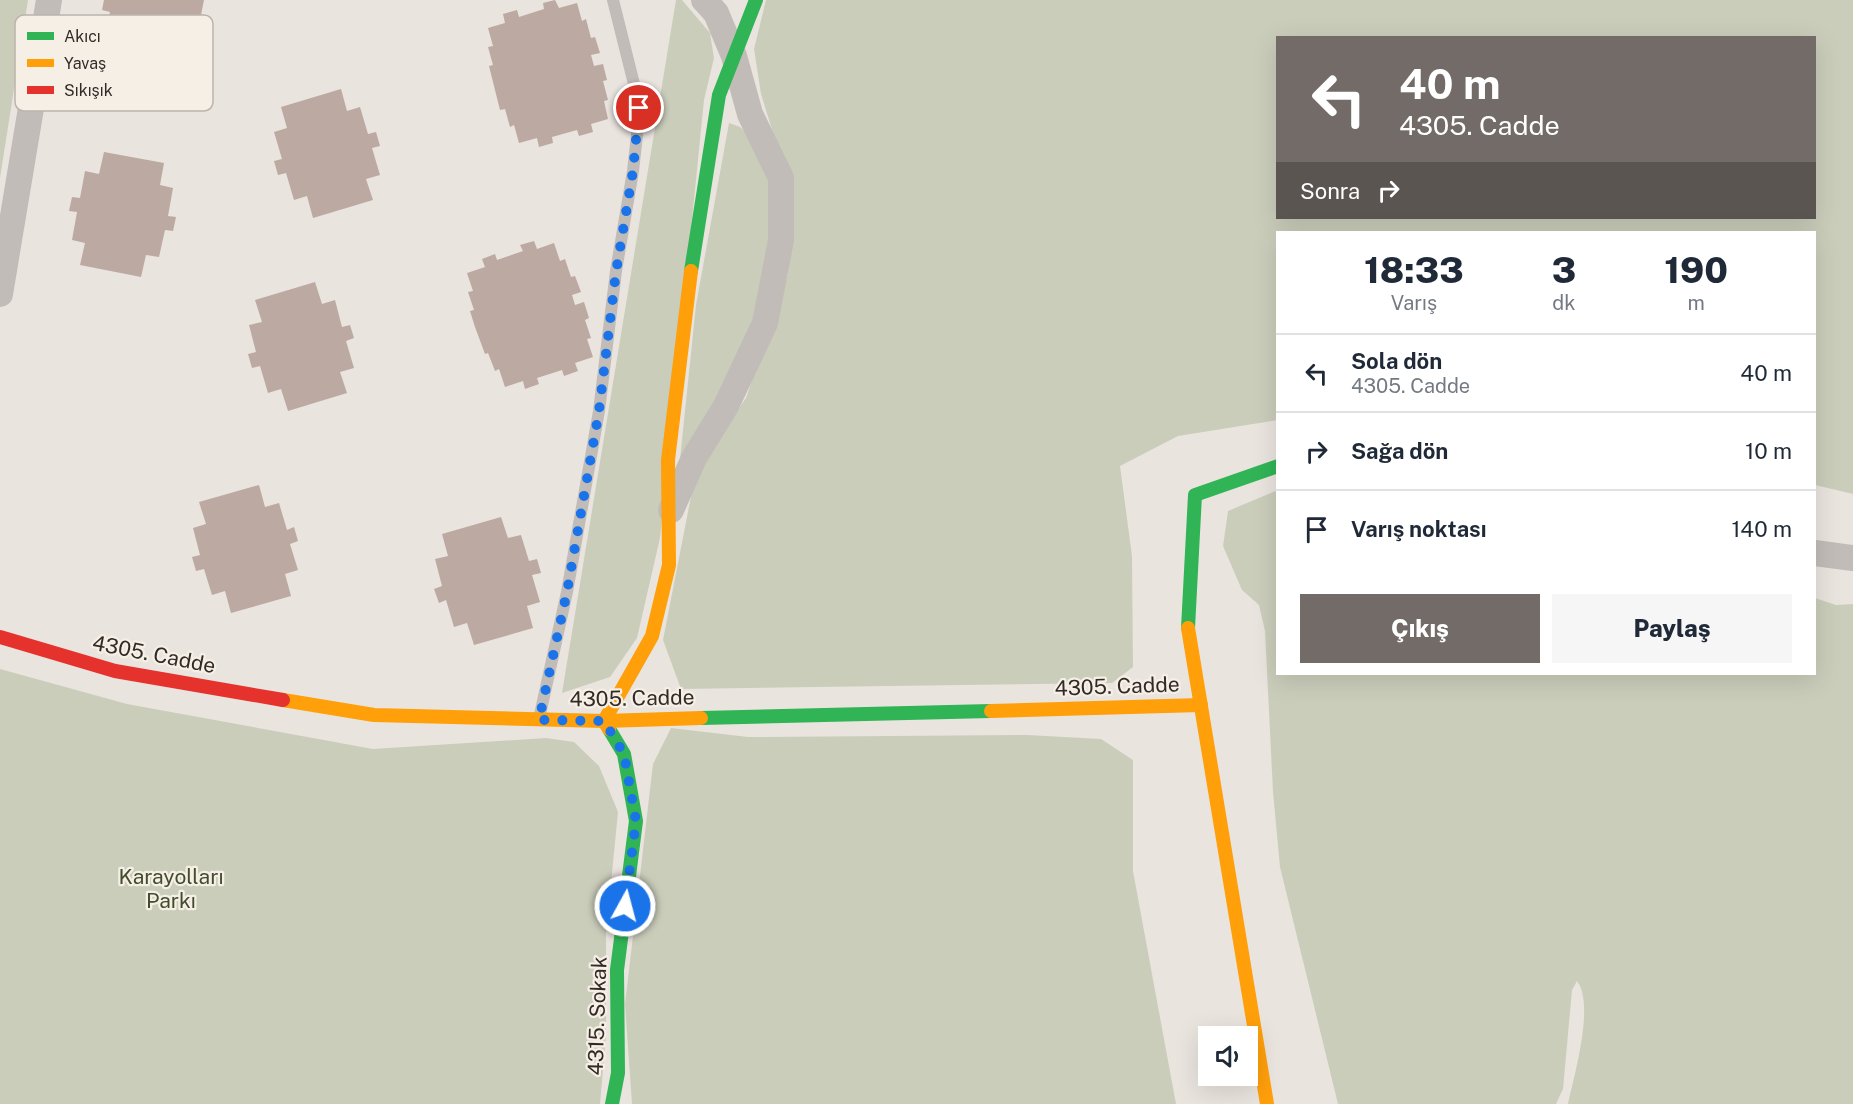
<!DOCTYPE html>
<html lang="tr">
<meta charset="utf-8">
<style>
body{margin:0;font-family:"Public Sans",sans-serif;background:#f6f6f7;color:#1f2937;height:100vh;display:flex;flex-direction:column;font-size:22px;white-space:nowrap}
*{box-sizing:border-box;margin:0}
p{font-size:20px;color:#747a83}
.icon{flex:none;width:33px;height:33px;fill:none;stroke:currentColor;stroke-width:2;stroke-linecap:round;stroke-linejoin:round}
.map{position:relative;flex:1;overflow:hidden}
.panel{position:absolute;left:1276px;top:231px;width:540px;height:444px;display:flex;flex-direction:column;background:#fff;border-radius:0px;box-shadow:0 6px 24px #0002}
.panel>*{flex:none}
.guide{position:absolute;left:1276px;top:36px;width:540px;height:183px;border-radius:0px;box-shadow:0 6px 24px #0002;background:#726b67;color:#fff;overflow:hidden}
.controls{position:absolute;left:1198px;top:1026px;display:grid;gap:12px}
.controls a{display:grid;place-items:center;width:60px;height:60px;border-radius:0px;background:#fff;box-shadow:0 6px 24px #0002;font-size:30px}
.pin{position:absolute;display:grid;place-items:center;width:51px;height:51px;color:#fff;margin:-26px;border:3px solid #fff;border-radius:50%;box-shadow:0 2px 6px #0007}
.me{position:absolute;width:66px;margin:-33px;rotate:7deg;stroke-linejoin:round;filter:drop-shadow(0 0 4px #0008)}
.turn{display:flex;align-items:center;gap:21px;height:126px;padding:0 24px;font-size:27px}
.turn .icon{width:78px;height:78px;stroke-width:2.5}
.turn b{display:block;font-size:42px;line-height:51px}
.then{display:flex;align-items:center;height:57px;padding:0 24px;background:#0003;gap:12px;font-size:22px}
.eta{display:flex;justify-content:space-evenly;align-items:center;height:102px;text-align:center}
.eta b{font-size:36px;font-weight:800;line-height:42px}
.primary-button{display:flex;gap:12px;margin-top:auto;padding:12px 24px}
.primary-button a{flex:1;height:69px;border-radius:0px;background:#726b67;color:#fff;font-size:24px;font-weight:800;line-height:69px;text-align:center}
.primary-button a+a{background:#f6f6f7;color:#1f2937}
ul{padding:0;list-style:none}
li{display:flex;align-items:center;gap:18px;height:78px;padding:0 24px;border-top:2px solid #e0e1e3}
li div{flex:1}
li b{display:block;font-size:22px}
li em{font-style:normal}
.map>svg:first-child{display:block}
.green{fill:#cbcdbb;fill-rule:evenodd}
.building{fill:#bba9a2}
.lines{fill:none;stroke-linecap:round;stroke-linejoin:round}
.lane{stroke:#c2bcb8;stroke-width:12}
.street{stroke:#c2bcb8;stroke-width:26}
.fast{stroke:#30b455;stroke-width:14}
.slow{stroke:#ff9f0a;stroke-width:14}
.jam{stroke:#e5322d;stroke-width:14}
.route{stroke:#1a73e8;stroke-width:10;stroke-dasharray:0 18}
.labels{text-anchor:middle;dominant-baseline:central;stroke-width:4.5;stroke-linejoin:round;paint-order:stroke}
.street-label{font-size:21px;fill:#322a27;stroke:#f6efe6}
.park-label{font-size:21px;fill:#424d2e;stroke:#f6efe6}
.key{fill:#f6efe6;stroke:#bbb4ad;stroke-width:1.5}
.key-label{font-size:16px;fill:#322a27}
</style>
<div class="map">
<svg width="1853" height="1104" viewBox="0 0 1853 1104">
<rect width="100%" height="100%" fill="#eae4df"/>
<g class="green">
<path d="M 0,0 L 28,0 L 0,178 Z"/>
<path d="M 676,0 L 682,0 L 710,33 L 714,58 L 704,100 L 660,538 L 637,638 L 610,677 L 562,693 Z"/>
<path d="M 766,0 L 1853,0 L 1853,494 L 1815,485 L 1815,232 L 1278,232 L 1278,420 L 1178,436 L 1120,466 L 1132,556 L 1133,667 L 1112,683 L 681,689 L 663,640 L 694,481 L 708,453 L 746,398 L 788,274 L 791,191 L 761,94 L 754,49 ZM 1278,38 L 1815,38 L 1815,218 L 1278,218 Z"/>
<path d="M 729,123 L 740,127 L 761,146 L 777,202 L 765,298 L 725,392 L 680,459 L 696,305 Z"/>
<path d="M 1278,490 L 1278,674 L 1815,674 L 1815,598 L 1836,605 L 1853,604 L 1853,1104 L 1568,1104 C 1574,1076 1595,1004 1577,981 L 1572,990 L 1563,1089 L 1556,1104 L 1338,1104 L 1280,867 L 1273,792 L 1265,631 L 1259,605 L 1242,590 L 1223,546 L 1228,511 Z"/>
<path d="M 0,669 L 127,704 L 373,749 L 546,738 L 574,742 L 599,766 L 618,812 L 606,934 L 606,1036 L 600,1104 L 0,1104 Z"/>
<path d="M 671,728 L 748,737 L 1028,735 L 1101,739 L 1133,760 L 1133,871 L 1176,1104 L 632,1104 L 625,1004 L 653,764 Z"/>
</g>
<g class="building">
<path d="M 104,0 L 204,0 L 201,15 L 209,16 L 206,31 L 198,29 L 192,56 L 179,54 L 174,76 L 114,64 L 118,42 L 104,39 L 110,12 L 102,10 Z"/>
<path d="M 555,0 L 559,8 L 577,3 L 582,21 L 586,19 L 591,38 L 595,37 L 600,53 L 591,55 L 594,66 L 603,64 L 607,80 L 603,81 L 608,100 L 604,101 L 608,119 L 591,124 L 593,132 L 579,136 L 577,130 L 552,137 L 553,143 L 539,147 L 537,138 L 519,143 L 514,125 L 510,127 L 505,109 L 500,110 L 489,66 L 493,65 L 488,47 L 493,46 L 488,28 L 505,23 L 503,14 L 517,10 L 519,17 L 544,9 L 543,3 Z"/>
<path d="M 341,89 L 347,111 L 360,107 L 368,134 L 376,132 L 380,146 L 372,148 L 380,175 L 366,179 L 373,200 L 313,218 L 307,196 L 294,200 L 286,173 L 278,175 L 274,161 L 282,159 L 274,132 L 287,128 L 281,107 Z"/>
<path d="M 104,152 L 164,163 L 160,185 L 173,188 L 168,216 L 176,217 L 173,231 L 165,230 L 159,257 L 146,255 L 141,277 L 80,265 L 85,243 L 72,240 L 77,212 L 69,211 L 72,197 L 80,198 L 85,171 L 99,174 Z"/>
<path d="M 534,241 L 537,249 L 554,243 L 560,261 L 565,259 L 571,277 L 575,276 L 581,292 L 572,295 L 575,305 L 584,302 L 589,318 L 585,320 L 591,338 L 587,339 L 593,357 L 575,363 L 578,371 L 564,376 L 562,370 L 537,378 L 539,384 L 525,389 L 523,381 L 505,387 L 499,369 L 495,371 L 488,353 L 485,354 L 475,327 L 470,311 L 474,310 L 468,292 L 473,291 L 467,273 L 485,267 L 482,259 L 495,254 L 497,260 L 523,251 L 520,245 Z"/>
<path d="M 315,282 L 322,304 L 335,300 L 342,327 L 350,325 L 354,338 L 346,341 L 354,368 L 340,372 L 347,393 L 288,411 L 281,389 L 268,393 L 260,366 L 252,368 L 248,354 L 256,352 L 249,325 L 262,322 L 255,300 Z"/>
<path d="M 259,485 L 265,507 L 279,503 L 287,530 L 294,527 L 298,541 L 290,544 L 298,570 L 285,574 L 291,596 L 231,613 L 225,591 L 212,595 L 204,569 L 196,571 L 192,557 L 200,555 L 193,528 L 206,524 L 199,502 Z"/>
<path d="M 501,517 L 508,538 L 521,535 L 529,561 L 537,559 L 541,573 L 532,575 L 540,602 L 527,606 L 533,628 L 474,645 L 467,623 L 454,627 L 446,600 L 439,603 L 434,589 L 442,586 L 435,559 L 448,556 L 442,534 Z"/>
</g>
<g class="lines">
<path class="lane" d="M 539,719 L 567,592 L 599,411 L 616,271 L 633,171 L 640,108 L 613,0"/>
<g class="street">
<path d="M 0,294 L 49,0"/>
<path d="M 671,510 L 694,458 L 726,406 L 765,323 L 781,240 L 781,178 L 750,114 L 734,56 L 716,13 L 704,0"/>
<path d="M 1815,553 L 1853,558"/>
</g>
<g class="fast">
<path d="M 691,271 L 719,95 L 756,0"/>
<path d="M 1188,628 L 1195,495 L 1278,466"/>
<path d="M 701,718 L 991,711"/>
<path d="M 609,729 L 624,754 L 636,821 L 617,970 L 618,1073 L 612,1104"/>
</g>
<g class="slow">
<path d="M 1188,628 L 1267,1104"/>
<path d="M 283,700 L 374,715 L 604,721 L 701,718"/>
<path d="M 991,711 L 1201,705"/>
<path d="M 609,729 L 604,721 L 652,636 L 669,565 L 668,460 L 691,271"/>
</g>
<path class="jam" d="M 0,637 L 115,671 L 283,700"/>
</g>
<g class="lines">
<path class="route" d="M 625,906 L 636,821 L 624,754 L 604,721 L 539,720 L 567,592 L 599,411 L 616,272 L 633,171 L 639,108"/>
</g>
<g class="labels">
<g class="street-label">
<text transform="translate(154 654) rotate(11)">4305. Cadde</text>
<text transform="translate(1117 686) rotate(-2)">4305. Cadde</text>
<text transform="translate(632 698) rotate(-1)">4305. Cadde</text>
<text transform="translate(597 1016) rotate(-88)">4315. Sokak</text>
</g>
<g class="park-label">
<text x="171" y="876">Karayolları<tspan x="171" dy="24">Parkı</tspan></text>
</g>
</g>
<rect x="15" y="15" width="198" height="96" rx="9" class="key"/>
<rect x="27" y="32" width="27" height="8" fill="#30b455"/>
<rect x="27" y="59" width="27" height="8" fill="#ff9f0a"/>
<rect x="27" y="86" width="27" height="8" fill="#e5322d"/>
<g class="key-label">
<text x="64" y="42">Akıcı</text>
<text x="64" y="69">Yavaş</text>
<text x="64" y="96">Sıkışık</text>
</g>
</svg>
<div class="controls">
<a><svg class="icon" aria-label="sound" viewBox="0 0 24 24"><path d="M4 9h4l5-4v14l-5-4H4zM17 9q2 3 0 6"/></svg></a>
</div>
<div class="pin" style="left:639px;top:108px;background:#d93025"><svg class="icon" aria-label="arrive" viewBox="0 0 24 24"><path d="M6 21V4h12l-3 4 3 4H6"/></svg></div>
<svg class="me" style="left:625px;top:906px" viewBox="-20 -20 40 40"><circle r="17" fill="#1a73e8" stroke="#fff" stroke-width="3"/><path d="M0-11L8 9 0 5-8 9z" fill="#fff"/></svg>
<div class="guide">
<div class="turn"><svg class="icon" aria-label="left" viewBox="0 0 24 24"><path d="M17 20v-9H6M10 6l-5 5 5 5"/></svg><div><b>40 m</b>4305. Cadde</div></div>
<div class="then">Sonra<svg class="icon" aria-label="right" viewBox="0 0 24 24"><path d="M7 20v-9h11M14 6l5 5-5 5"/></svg></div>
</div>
<section class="panel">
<div class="eta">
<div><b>18:33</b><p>Varış</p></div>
<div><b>3</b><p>dk</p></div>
<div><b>190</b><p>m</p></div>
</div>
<ul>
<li><svg class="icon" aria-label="left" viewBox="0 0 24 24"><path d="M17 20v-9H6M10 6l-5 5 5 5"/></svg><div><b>Sola dön</b><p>4305. Cadde</p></div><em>40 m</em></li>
<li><svg class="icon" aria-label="right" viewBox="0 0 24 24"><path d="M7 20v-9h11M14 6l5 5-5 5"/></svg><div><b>Sağa dön</b></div><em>10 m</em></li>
<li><svg class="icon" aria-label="arrive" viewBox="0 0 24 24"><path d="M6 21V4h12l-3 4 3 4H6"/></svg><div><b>Varış noktası</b></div><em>140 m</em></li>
</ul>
<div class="primary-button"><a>Çıkış</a><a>Paylaş</a></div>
</section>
</div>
